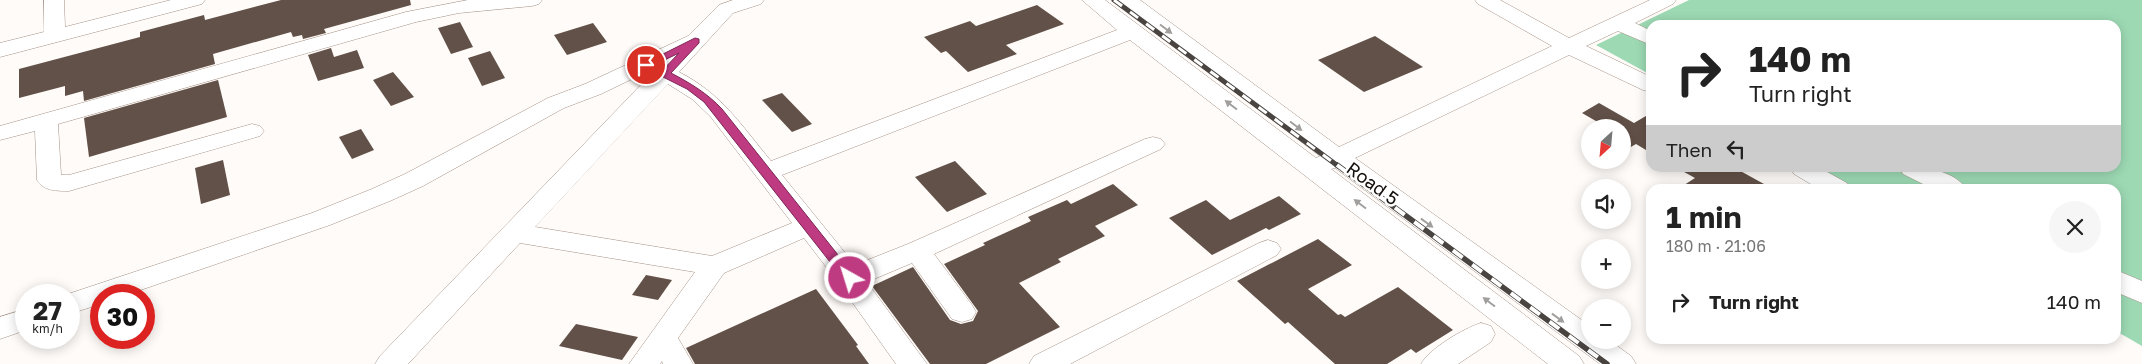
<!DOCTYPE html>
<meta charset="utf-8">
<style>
body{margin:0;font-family:"Golos Text",sans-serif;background:#f6f6f6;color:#222;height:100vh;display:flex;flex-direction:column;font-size:19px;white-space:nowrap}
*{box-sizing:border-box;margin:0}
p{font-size:16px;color:#767676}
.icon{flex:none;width:28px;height:28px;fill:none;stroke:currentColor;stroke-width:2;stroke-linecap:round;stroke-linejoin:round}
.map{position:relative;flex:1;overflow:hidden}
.side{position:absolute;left:1646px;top:184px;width:475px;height:160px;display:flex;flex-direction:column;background:#fff;border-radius:15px;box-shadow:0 2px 12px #0003}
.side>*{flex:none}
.guide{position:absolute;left:1646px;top:20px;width:475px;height:152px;border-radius:15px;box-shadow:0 2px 12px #0003;background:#fff;color:#222;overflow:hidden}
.needle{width:32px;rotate:206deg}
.controls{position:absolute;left:1581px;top:119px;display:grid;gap:10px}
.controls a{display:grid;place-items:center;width:50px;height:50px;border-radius:50%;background:#fff;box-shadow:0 2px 12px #0003;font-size:25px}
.speed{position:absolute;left:15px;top:284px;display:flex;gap:10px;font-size:25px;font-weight:700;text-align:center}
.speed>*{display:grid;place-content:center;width:65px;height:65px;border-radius:50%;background:#fff;box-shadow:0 2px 12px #0003;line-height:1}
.speed small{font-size:12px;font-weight:400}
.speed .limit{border:8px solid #d22;background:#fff;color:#111}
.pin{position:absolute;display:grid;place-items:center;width:42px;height:42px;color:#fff;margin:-21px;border:2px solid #fff;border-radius:50%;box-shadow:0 1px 5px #0007}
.me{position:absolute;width:55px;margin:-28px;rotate:321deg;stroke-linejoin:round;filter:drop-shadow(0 0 4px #0008)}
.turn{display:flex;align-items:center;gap:18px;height:105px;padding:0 20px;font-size:22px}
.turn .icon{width:65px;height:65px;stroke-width:2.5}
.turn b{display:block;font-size:35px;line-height:42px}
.then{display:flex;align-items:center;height:48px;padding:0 20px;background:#0003;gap:10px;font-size:19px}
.round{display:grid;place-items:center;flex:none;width:52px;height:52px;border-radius:26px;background:#f6f6f6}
.head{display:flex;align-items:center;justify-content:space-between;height:85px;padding:0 20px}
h1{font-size:30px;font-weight:700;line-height:38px}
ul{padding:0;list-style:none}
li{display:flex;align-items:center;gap:15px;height:65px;padding:0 20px}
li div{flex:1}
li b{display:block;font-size:19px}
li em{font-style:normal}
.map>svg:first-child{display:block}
.green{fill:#9ddab4}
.building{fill:#625148}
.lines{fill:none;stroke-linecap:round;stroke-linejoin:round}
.minor-casing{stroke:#a59287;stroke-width:1}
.minor{fill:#fff;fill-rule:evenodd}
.rail-far1-casing{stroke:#494440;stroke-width:5}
.rail-casing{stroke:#494440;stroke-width:5.5}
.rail-far1{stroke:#fff;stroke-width:3;stroke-dasharray:10;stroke-linecap:butt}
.rail{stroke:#fff;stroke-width:4;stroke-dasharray:12;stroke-linecap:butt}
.oneway{fill:#a19f9d}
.route{fill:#be3b82;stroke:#7c2654}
.labels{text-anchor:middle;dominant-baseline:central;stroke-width:5;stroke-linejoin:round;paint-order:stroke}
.street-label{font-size:18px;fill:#140e0a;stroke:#fff}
</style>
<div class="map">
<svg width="2142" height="364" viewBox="0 0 2142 364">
<rect width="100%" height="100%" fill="#fffbf8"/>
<path class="green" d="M 1689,0 L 2142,0 L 2142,346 L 2116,331 L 2116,189 L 1857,189 L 1819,168 L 2116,168 L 2116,25 L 1651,25 L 1651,75 L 1596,45 Z"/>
<g class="building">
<path d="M 281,0 L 410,0 L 411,5 L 324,29 L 326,33 L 303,39 L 302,35 L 293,37 L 291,32 L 213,54 L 215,64 L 84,101 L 83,91 L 65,96 L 65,86 L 19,98 L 19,69 L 140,37 L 140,32 L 204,15 L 205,20 Z"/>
<path d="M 1037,5 L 1064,24 L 1006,45 L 1017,54 L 968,72 L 946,51 L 941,53 L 924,37 L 970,21 L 976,26 Z"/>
<path d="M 460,22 L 473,47 L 451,54 L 438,28 Z"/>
<path d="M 593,23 L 607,42 L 567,55 L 554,35 Z"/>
<path d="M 1375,36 L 1423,67 L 1364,92 L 1318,60 Z"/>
<path d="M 331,48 L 334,57 L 357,50 L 364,68 L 318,81 L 308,55 Z"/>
<path d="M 490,51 L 505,78 L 482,86 L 468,58 Z"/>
<path d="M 393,72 L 414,97 L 391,106 L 373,80 Z"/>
<path d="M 218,80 L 227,117 L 89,157 L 84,118 Z"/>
<path d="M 782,93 L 812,124 L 792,132 L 762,100 Z"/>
<path d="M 1599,103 L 1634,123 L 1651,113 L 1651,153 L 1636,144 L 1622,152 L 1622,128 L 1608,128 L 1582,113 Z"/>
<path d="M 361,129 L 374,150 L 352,159 L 339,137 Z"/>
<path d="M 223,160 L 230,195 L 201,204 L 195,168 Z"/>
<path d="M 955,161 L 987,194 L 947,212 L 915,177 Z"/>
<path d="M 1677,168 L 1735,168 L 1773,189 L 1678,189 L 1695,178 Z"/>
<path d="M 1113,184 L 1138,205 L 1095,226 L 1105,236 L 1058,259 L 1061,262 L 1019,283 L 1060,327 L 986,364 L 930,364 L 872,286 L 913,267 L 950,320 L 961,324 L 973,321 L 978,311 L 944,264 L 985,245 L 983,243 L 1031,221 L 1028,217 L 1067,200 L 1071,204 Z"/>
<path d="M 1279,196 L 1301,214 L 1269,230 L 1266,228 L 1212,255 L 1169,218 L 1206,200 L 1230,220 Z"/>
<path d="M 1318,239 L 1352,265 L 1308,289 L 1338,315 L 1341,314 L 1345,317 L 1398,287 L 1453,330 L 1416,353 L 1411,349 L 1387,364 L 1335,364 L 1288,322 L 1285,324 L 1237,281 Z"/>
<path d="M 646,275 L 672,280 L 658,300 L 632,295 Z"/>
<path d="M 816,289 L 858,345 L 856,346 L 869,364 L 695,364 L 686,348 Z"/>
<path d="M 576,324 L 638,337 L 622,360 L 559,346 Z"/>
</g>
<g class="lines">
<g class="minor-casing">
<g id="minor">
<path d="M 44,0 L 64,0 L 65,27 L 171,0 L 205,0 L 202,4 L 0,57 L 0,43 L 44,32 Z"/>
<path d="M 468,0 L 542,0 L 539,4 L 532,6 L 459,13 L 416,22 L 58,124 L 61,175 L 69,175 L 252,124 L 260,126 L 264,131 L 260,136 L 69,191 C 57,191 43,191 37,180 L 35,131 L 0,140 L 0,126 L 406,12 Z"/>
<path d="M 733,0 L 764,0 L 761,4 L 733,13 L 679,72 C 722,94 741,125 771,161 L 1117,30 L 1082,0 L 1105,0 L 1316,158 L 1320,156 L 1120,4 L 1117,0 L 1140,0 L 1339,147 L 1552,46 L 1478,4 L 1475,0 L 1500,0 L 1569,38 L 1650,0 L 1676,0 L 1673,4 L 1635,23 L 1651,31 L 1651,45 L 1618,31 L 1586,46 L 1651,77 L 1651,92 L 1643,90 L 1569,55 L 1355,158 L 1590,326 L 1590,340 L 1609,340 L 1631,356 L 1636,364 L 1600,364 L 1335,168 L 1331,169 L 1579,356 L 1584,364 L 1548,364 L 1130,40 L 782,175 L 855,265 L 908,244 L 1145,139 L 1153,137 L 1161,139 L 1165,144 L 1161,149 L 934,254 L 972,305 L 976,312 L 972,319 L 962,322 L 952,319 L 912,263 L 867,282 L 927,364 L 896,364 L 840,285 L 804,238 L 724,273 L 678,338 L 693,364 L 663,364 L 662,361 L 660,364 L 629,364 L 695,272 L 520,243 L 408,364 L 375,364 L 380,356 L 659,66 L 601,94 L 564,108 L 423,186 L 390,201 L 330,225 L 126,295 L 101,295 L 101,304 L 69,314 L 69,295 L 65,295 L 312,213 L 372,189 L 405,174 L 548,98 L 585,84 L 688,36 L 719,5 ZM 668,84 L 692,99 L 710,116 L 792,223 L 712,256 L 535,227 Z"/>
<path d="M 1791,168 L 1820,168 L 1847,183 L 1850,189 L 1819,189 L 1794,174 Z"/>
<path d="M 1900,168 C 1919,165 1955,170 1966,189 L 1933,189 L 1903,174 Z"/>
<path d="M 1268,240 L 1277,243 L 1281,249 L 1277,255 L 1070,364 L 1029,364 L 1034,356 L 1259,243 Z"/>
<path d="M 2116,270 L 2142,281 L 2142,303 L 2116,292 Z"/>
<path d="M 26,309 L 26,330 L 0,339 L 0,317 Z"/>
<path d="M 1481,323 L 1491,326 L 1495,334 L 1491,342 L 1458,364 L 1421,364 C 1429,349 1464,328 1481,323 Z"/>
</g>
</g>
<use href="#minor" class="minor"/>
<g class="rail-far1-casing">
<path id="rail-far1" d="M 1114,0 L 1338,166"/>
</g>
<g class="rail-casing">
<path id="rail" d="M 1337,165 L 1607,364"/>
</g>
<use href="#rail-far1" class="rail-far1"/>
<use href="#rail" class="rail"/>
</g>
<defs><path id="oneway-solid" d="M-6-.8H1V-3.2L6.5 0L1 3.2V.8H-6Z" transform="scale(1.25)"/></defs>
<g class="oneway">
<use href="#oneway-solid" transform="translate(1166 29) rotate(37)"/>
<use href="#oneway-solid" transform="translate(1231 105) rotate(-143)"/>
<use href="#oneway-solid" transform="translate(1296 126) rotate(37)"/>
<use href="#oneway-solid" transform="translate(1360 204) rotate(-143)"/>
<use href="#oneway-solid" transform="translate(1427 223) rotate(36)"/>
<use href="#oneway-solid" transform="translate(1489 302) rotate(-143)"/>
<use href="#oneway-solid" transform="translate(1558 318) rotate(36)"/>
</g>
<path class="route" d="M 695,38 L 699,39 L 699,43 L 671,73 C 690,83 707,93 722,109 L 854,275 L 856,278 L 854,281 L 845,281 L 704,102 L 687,89 L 661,76 L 661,72 L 679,53 L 650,67 L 646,68 L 641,65 Z"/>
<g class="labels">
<g class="street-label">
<text transform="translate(1373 183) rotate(36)">Road 5</text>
</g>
</g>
</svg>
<div class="controls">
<a><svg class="needle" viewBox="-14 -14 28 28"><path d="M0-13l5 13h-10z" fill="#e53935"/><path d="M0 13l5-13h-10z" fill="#767676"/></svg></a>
<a><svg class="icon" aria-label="sound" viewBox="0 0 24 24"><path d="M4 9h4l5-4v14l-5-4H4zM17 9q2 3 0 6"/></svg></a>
<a>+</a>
<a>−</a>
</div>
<div class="speed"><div>27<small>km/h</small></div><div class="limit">30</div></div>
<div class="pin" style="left:646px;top:65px;background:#d93025"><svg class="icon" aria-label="arrive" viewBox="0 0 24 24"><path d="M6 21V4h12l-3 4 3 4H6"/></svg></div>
<svg class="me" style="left:850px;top:278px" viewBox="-20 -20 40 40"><circle r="17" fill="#be3b82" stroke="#fff" stroke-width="3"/><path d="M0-11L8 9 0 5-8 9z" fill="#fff"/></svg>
<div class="guide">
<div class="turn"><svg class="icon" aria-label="right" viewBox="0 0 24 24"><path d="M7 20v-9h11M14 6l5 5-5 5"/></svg><div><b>140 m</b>Turn right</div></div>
<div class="then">Then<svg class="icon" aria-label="left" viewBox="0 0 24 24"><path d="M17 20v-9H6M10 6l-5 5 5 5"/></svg></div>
</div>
<section class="side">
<div class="head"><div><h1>1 min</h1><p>180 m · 21:06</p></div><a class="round"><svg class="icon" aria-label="close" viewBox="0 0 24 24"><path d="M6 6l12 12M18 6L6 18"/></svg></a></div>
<ul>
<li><svg class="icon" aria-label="right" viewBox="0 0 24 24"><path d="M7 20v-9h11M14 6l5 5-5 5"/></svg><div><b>Turn right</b></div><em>140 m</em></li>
</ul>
</section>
</div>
